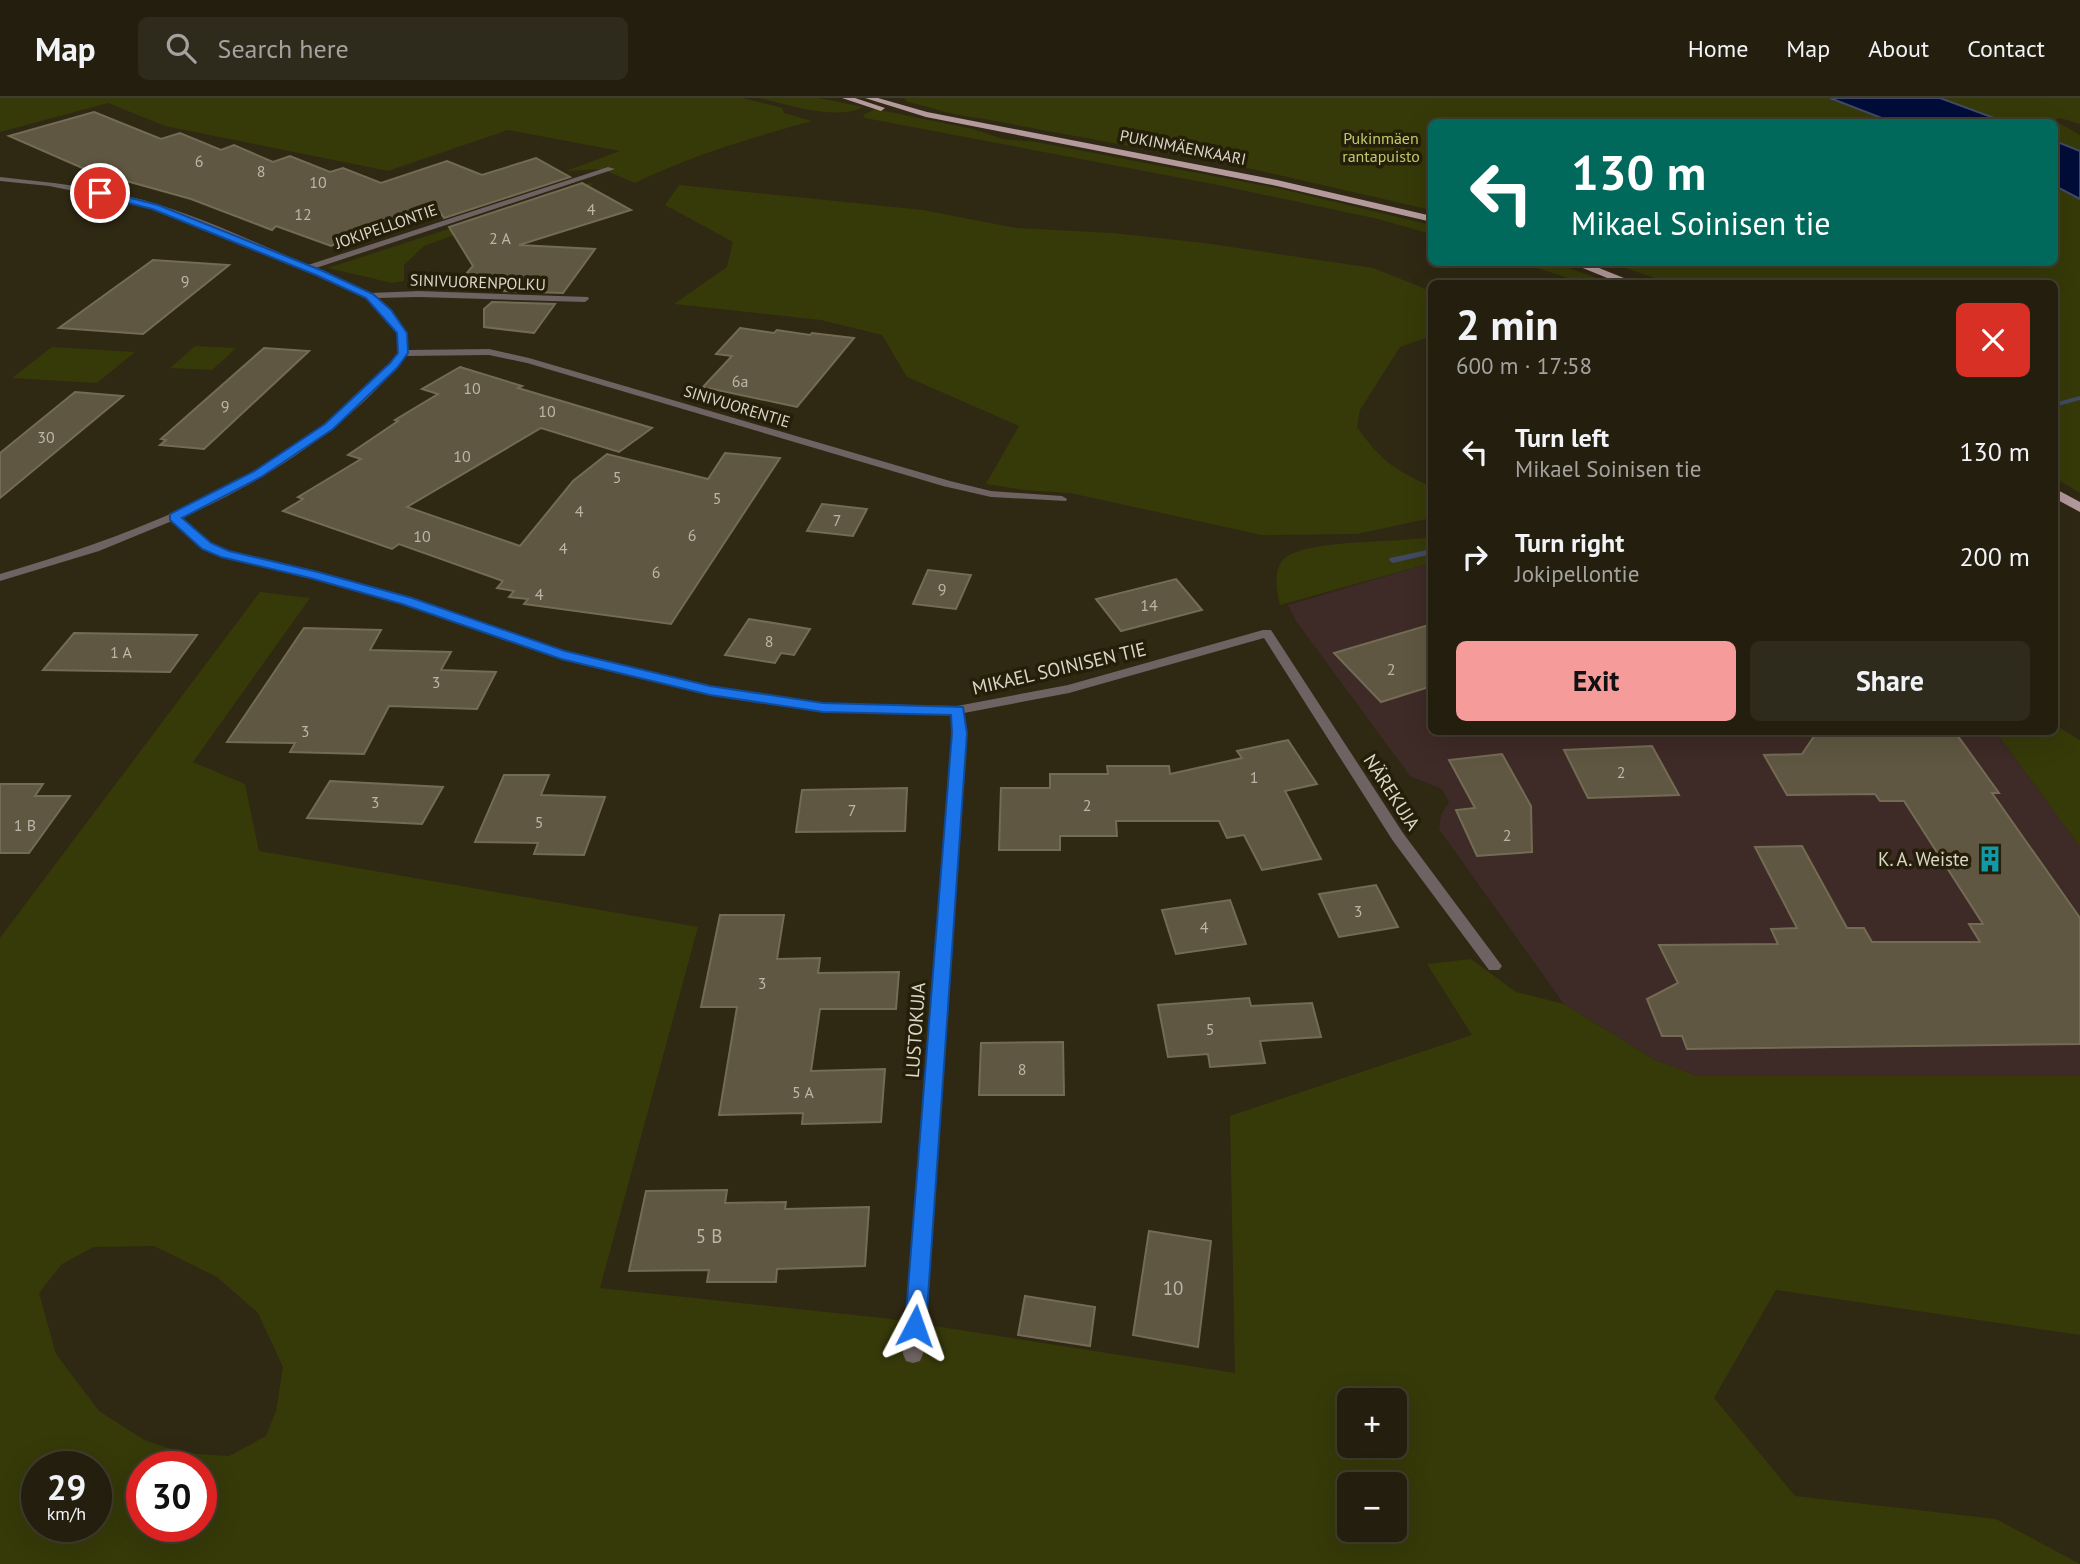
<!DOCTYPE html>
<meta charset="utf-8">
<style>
body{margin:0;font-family:"PT Sans",sans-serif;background:#2f2b1c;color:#f1f3f6;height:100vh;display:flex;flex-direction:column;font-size:26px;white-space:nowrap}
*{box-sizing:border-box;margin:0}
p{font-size:23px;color:#a3a29e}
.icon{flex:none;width:38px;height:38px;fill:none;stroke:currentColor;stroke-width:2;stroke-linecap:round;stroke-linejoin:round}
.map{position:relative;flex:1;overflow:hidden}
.sheet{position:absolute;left:1428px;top:182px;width:630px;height:455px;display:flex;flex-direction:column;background:#231e0e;border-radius:10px;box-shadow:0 7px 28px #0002,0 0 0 2px #403c2e}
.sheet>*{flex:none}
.hud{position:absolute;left:1428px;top:21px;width:630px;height:147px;border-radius:10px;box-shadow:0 7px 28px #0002,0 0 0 2px #403c2e;background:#00695c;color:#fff;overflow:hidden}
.buttons{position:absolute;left:1337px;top:1290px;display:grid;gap:14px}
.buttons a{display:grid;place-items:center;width:70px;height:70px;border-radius:10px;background:#231e0e;box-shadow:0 7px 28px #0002,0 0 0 2px #403c2e;font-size:35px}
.speed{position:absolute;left:21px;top:1353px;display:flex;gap:14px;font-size:35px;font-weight:700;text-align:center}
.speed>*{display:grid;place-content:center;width:91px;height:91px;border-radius:50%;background:#231e0e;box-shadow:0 7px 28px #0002,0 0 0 2px #403c2e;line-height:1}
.speed small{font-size:18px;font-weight:400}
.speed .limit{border:10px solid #d22;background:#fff;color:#111}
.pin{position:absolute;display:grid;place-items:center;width:60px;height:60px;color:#fff;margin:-30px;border:4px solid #fff;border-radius:50%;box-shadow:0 2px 7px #0007}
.me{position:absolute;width:77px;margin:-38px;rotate:4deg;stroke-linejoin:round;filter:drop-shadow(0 0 5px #0008)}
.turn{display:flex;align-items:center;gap:24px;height:147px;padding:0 28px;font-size:32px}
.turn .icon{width:91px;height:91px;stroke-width:2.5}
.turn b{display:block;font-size:49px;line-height:60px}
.round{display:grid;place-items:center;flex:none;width:74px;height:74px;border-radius:10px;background:#2f2b1c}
.overview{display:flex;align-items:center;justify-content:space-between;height:119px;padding:0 28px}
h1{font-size:42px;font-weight:700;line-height:52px}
.primary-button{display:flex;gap:14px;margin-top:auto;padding:14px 28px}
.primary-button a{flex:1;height:80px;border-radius:10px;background:#f59b99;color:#111;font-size:28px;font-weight:700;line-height:80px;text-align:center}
.primary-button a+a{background:#2f2b1c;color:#f1f3f6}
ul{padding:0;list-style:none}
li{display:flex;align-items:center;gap:21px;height:105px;padding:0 28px}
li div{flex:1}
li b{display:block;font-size:26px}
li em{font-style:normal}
header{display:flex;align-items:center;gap:42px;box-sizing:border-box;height:98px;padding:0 35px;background:#231e0e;border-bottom:2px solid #403c2e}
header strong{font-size:33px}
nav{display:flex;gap:38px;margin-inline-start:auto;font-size:24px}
.search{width:490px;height:63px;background:#2f2b1c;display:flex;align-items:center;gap:18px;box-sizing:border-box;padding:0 24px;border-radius:10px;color:#a3a29e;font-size:26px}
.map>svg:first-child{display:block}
.industrial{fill:#3e2a26}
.green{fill:#363a09;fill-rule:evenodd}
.water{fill:#000d39;stroke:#424964;stroke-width:2}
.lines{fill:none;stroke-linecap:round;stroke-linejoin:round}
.stream{fill:#424964;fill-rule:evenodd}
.building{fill:#5f5741;stroke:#746b54;stroke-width:2}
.street{fill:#6e6262;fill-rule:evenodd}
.primary{fill:#b49a9c;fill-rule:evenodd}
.route{fill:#1a73e8;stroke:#114b97;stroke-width:2}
.labels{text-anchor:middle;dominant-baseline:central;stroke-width:7;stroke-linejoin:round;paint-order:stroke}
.far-park-label{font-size:16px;fill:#c2cc6d;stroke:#251e09}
.far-street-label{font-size:16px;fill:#dbd6ca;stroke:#251e09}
.number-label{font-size:16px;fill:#bcb6a8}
.street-label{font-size:19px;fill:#dbd6ca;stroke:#251e09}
.poi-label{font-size:19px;fill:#dbd6ca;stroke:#251e09;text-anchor:end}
.near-number-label{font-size:19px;fill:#bcb6a8}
</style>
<header>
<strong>Map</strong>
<div class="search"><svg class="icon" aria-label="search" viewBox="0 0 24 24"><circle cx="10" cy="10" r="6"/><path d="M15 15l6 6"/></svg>Search here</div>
<nav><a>Home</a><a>Map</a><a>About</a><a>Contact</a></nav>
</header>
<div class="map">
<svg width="2080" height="1466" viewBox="0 0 2080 1466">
<rect width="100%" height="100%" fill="#2f2813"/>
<path class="industrial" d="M 1431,465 L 1432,634 L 1996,634 L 2080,749 L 2080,978 L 1697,978 L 1655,962 L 1564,906 L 1439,731 L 1441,717 L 1449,704 L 1442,691 L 1410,678 L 1296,523 L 1288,507 Z"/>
<g class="green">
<path d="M 0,0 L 743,0 L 782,10 L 784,15 L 812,23 C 751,40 692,57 635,85 L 602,71 L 566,73 L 620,53 L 508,32 L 388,73 L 165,28 L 108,5 L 0,34 Z"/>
<path d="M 760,0 L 819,0 L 863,9 C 838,23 788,7 760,0 Z"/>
<path d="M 904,0 L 1830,0 L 1892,24 L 1432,24 L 1431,112 L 1252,71 L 979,20 C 954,18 931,9 907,4 Z"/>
<path d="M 1940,0 L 2080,0 L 2080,26 L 2060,20 L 2054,22 L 2080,37 L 2080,53 L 2055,43 L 2054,24 L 2005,24 Z"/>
<path d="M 875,11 L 973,31 L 1003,41 L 1036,44 L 1281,91 L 1431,127 L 1431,136 L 1378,121 L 1223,88 L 865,20 L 863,17 Z"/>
<path d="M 590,85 L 594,86 L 424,148 L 404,167 L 404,183 L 392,185 L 328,170 Z"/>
<path d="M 679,87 L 923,112 L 1016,130 L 1112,135 L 1204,145 L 1373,170 L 1431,193 L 1431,238 L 1400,249 L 1360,312 L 1357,329 C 1383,365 1393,370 1431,389 L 1431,420 L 1357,436 L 1262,437 L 1070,395 L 1024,392 L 986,386 L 1019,328 L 907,279 L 882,237 L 821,222 L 674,206 L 727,169 L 733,144 L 665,107 Z"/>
<path d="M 2055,88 L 2080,101 L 2080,395 L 2055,380 L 2054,186 L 1672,186 L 1611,165 L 2054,164 Z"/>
<path d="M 1521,165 L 1554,165 L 1612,185 L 1584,185 Z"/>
<path d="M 195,248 L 236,250 L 212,272 L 170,270 Z"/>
<path d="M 52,249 L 135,254 L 97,285 L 12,280 Z"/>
<path d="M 1431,439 L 1431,465 L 1280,507 C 1277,492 1272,472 1285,460 C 1308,441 1399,445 1431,439 Z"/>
<path d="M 260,494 L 310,500 L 193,664 L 245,686 L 259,753 L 698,829 L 600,1190 L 883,1220 L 1235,1275 L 1230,1018 L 1472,937 L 1427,866 L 1471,861 L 1516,894 L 1564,906 L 1655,962 L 1697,978 L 2080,978 L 2080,1237 L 1776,1192 L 1714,1300 L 1795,1398 L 1996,1421 L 2080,1466 L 0,1466 L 0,840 ZM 154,1148 L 217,1179 L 258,1215 L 283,1269 L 276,1313 L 266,1338 L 229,1358 L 183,1355 L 144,1342 L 99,1313 L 56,1256 L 39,1195 L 62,1166 L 94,1149 ZM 1349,1302 L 1395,1302 L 1395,1348 L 1349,1348 ZM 37,1368 L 96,1368 L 96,1428 L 37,1428 ZM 142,1368 L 201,1368 L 201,1428 L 142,1428 ZM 1349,1386 L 1395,1386 L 1395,1432 L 1349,1432 Z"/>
<path d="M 2055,627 L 2080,642 L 2080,749 L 1996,634 L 2054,634 Z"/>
</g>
<g class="water">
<path d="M 1830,0 L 1940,0 L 2005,24 L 1892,24 Z"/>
<path d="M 2055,43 L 2080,53 L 2080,101 L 2055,88 Z"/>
</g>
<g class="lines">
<g class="stream">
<path d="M 2080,298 L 2080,302 L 2054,309 L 2054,305 Z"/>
<path d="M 1432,451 L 1432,456 L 1393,465 L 1389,462 L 1390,460 Z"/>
</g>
</g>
<g class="building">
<path d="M 94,14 L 161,41 L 180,35 L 221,52 L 234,47 L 273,64 L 290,58 L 330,74 L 343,70 L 381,85 L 447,63 L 482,77 L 536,60 L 570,79 L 444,120 L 438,111 L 414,120 L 408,119 L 331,148 L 276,128 L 272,132 L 191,101 L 87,72 L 9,38 Z"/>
<path d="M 582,85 L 631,112 L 519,147 L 595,151 L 563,195 L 504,193 L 510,188 L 457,186 L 473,168 L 449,129 Z"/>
<path d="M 153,162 L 229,167 L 143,236 L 59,230 Z"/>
<path d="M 492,204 L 555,206 L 534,235 L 484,229 L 484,211 Z"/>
<path d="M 740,230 L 774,235 L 777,232 L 810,237 L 812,235 L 854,240 L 797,309 L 703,289 L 732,258 L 716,256 Z"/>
<path d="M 264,250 L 309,253 L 204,351 L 160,347 L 166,342 L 161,341 Z"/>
<path d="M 460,269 L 522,288 L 518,290 L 652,330 L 619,354 L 541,330 L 407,409 L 520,448 L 573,383 L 607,356 L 708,381 L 725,355 L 780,360 L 671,526 L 524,506 L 528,501 L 509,499 L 514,493 L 497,490 L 503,483 L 399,446 L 392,451 L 283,413 L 303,401 L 298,399 L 361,361 L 348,357 L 398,323 L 395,322 L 438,296 L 422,291 Z"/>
<path d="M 75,294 L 123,298 L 0,400 L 0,355 Z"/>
<path d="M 822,406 L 867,411 L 853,438 L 807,433 Z"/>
<path d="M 928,472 L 971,477 L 956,511 L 913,506 Z"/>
<path d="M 1176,481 L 1202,512 L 1121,533 L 1096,501 Z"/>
<path d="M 749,521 L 810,531 L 794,557 L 781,555 L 775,565 L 725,557 Z"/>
<path d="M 1432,526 L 1432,588 L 1381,604 L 1334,555 Z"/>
<path d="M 304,530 L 381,532 L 370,552 L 451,554 L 441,572 L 496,574 L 477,611 L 389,608 L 364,656 L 290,654 L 295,645 L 227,644 Z"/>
<path d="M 74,535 L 197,537 L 170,574 L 43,572 Z"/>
<path d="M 1817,634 L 1955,634 L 1999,695 L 1992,695 L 2080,820 L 2080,946 L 1687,951 L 1682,938 L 1662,938 L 1647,901 L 1678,885 L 1659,847 L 1778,846 L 1771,831 L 1797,830 L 1755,749 L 1802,748 L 1847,830 L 1864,830 L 1872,844 L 1980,844 L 1969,826 L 1983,826 L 1904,703 L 1880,703 L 1875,696 L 1787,697 L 1764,657 L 1802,656 Z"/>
<path d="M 1288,642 L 1317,686 L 1285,693 L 1321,761 L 1262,772 L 1244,737 L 1227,740 L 1219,723 L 1116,723 L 1117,738 L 1060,738 L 1060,752 L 999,752 L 1001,690 L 1050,690 L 1050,676 L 1108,676 L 1107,668 L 1169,668 L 1170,676 L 1242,660 L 1237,653 Z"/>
<path d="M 1652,648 L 1679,697 L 1588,700 L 1564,652 Z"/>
<path d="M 1502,656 L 1531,708 L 1532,754 L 1477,758 L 1456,712 L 1475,710 L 1449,662 Z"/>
<path d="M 504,677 L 549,677 L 541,697 L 605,699 L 584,757 L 534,756 L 538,745 L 475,744 Z"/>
<path d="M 330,683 L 443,689 L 422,726 L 307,720 Z"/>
<path d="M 0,686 L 43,686 L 35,698 L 70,698 L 29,755 L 0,755 Z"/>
<path d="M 907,690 L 905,733 L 796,734 L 802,692 Z"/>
<path d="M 1376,787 L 1398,829 L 1339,839 L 1319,796 Z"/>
<path d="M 1230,802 L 1246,846 L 1176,856 L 1162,812 Z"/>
<path d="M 720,817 L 784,817 L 777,861 L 820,860 L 818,875 L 899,874 L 896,911 L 820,911 L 811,973 L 885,971 L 881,1024 L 802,1026 L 803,1015 L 719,1017 L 737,909 L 701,909 Z"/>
<path d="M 1249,900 L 1251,908 L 1312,905 L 1321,939 L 1260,943 L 1265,965 L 1210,969 L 1208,956 L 1168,959 L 1158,907 Z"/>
<path d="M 1063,944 L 1064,997 L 979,997 L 981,945 Z"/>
<path d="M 727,1092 L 725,1105 L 786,1104 L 785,1111 L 869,1109 L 865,1168 L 777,1171 L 776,1184 L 707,1184 L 709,1172 L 629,1173 L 646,1093 Z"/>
<path d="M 1149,1133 L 1211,1143 L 1198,1249 L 1133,1237 Z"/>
<path d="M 1025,1198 L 1095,1209 L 1090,1248 L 1018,1237 Z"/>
</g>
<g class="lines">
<path class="street" d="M 608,69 L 615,71 L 316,170 L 370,195 L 419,193 L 588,199 L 589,201 L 585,204 L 419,199 L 377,200 L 390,212 L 407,235 L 407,252 L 489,251 L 529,260 L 950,383 L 991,393 L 1062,398 L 1067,401 L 1066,403 L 991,399 L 943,388 L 527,265 L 489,257 L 406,258 C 351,328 262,385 181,420 L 210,446 L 229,453 L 317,474 L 411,501 L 564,554 L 710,588 L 823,605 L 957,608 L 1068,587 L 1263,532 L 1271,532 L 1403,735 L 1502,868 L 1499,872 L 1489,872 L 1393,743 L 1264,540 L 1069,595 L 964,615 L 967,635 L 923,1256 L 920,1263 L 913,1265 L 906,1263 L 903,1256 L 953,635 L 951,616 L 823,613 L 710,596 L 561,561 L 403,505 L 310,479 L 221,458 L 202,450 L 172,423 L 99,453 L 0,483 L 0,476 C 119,441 237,398 334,318 C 357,299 380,279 398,255 L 397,235 L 384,216 L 366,200 L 317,177 L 227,139 L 139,106 L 49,88 L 0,83 L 0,79 C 47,84 97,89 143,102 C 200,118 254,144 308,167 Z"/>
<g class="primary">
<path d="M 842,0 L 855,0 L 885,10 L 881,13 Z"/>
<path d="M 865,0 L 878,0 L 927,14 L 1277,82 L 1432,118 L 1432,124 L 1277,88 L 926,19 Z"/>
<path d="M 1568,164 L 1584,164 L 1639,186 L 1622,186 Z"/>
<path d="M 2054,390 L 2080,404 L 2080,414 L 2054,400 Z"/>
</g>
</g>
<path class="route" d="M 100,92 L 158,107 L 323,173 L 373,196 L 391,212 L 407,235 L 408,255 L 397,270 L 333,331 L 261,379 L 182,420 L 211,445 L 229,453 L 318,474 L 412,500 L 565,553 L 710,588 L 823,605 L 963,609 L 967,635 L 926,1228 L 923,1235 L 915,1238 L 908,1235 L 905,1228 L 952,635 L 951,617 L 823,614 L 710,597 L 561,561 L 402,506 L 310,480 L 221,459 L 202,451 L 170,422 L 170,416 L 253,374 L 325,326 L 390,265 L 398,255 L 397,235 L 366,200 L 316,177 L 152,111 L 96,97 L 95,95 Z"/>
<defs>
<g id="building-bare" transform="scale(2.1)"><path d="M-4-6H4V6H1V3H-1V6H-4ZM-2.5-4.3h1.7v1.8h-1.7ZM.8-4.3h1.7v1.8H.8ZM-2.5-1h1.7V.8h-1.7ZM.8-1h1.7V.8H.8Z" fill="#0f9aa8" stroke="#251e09" stroke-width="2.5" paint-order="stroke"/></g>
</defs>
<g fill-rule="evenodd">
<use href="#building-bare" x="1990" y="761"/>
</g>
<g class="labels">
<g class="far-park-label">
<text x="1381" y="40">Pukinmäen<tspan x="1381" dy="18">rantapuisto</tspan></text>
</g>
<g class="far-street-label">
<text transform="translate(1183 49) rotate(11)">PUKINMÄENKAARI</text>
<text transform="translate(386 128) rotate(-19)">JOKIPELLONTIE</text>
<text transform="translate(478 184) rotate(2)">SINIVUORENPOLKU</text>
<text transform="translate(737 308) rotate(17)">SINIVUORENTIE</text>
</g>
<g class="number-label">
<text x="199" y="63">6</text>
<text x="261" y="73">8</text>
<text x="318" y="84">10</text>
<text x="591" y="111">4</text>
<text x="303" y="116">12</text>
<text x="500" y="140">2 A</text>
<text x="185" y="183">9</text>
<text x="740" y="283">6a</text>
<text x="472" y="290">10</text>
<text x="225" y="308">9</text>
<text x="547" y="313">10</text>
<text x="46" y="339">30</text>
<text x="462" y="358">10</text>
<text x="617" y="379">5</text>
<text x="717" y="400">5</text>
<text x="579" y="413">4</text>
<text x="837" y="422">7</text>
<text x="692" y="437">6</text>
<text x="422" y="438">10</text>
<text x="563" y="450">4</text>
<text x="656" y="474">6</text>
<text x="942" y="491">9</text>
<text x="539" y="496">4</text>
<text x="1149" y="507">14</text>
<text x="769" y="543">8</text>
<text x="121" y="554">1 A</text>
<text x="1391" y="571">2</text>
<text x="436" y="584">3</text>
<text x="305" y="633">3</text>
<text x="1621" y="674">2</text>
<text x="1254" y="679">1</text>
<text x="375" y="704">3</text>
<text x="1087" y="707">2</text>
<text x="852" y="712">7</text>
<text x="539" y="724">5</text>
<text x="25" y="727">1 B</text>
<text x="1507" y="737">2</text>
<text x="1358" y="813">3</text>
<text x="1204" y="829">4</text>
<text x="762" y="885">3</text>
<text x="1210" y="931">5</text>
<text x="1022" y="971">8</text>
<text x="803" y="994">5 A</text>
</g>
<g class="street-label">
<text transform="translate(1059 570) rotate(-13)">MIKAEL SOINISEN TIE</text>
<text transform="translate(1392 694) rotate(57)">NÄREKUJA</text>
<text transform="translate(915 932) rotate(-86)">LUSTOKUJA</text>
</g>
<g class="poi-label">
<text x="1969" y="761">K. A. Weiste</text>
</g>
<g class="near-number-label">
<text x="709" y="1138">5 B</text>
<text x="1173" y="1190">10</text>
</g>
</g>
</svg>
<div class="buttons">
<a>+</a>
<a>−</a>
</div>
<div class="speed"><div>29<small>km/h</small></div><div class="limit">30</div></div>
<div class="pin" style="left:100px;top:95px;background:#d93025"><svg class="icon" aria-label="arrive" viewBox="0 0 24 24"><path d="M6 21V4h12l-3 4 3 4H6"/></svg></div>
<svg class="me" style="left:915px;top:1228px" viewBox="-20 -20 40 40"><path d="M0-17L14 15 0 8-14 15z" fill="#1a73e8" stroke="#fff" stroke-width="4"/></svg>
<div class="hud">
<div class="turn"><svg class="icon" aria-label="left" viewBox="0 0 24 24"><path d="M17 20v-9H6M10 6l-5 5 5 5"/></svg><div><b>130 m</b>Mikael Soinisen tie</div></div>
</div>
<section class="sheet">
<div class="overview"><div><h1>2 min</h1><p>600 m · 17:58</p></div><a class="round" style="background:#d93025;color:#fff"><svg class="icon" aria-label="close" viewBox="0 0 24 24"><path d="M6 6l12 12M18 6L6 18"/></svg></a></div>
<ul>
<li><svg class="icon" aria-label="left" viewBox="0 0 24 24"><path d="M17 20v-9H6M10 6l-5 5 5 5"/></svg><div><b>Turn left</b><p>Mikael Soinisen tie</p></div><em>130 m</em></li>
<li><svg class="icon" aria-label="right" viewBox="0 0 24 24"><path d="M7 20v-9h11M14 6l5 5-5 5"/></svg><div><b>Turn right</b><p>Jokipellontie</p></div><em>200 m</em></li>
</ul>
<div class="primary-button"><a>Exit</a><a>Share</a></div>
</section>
</div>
